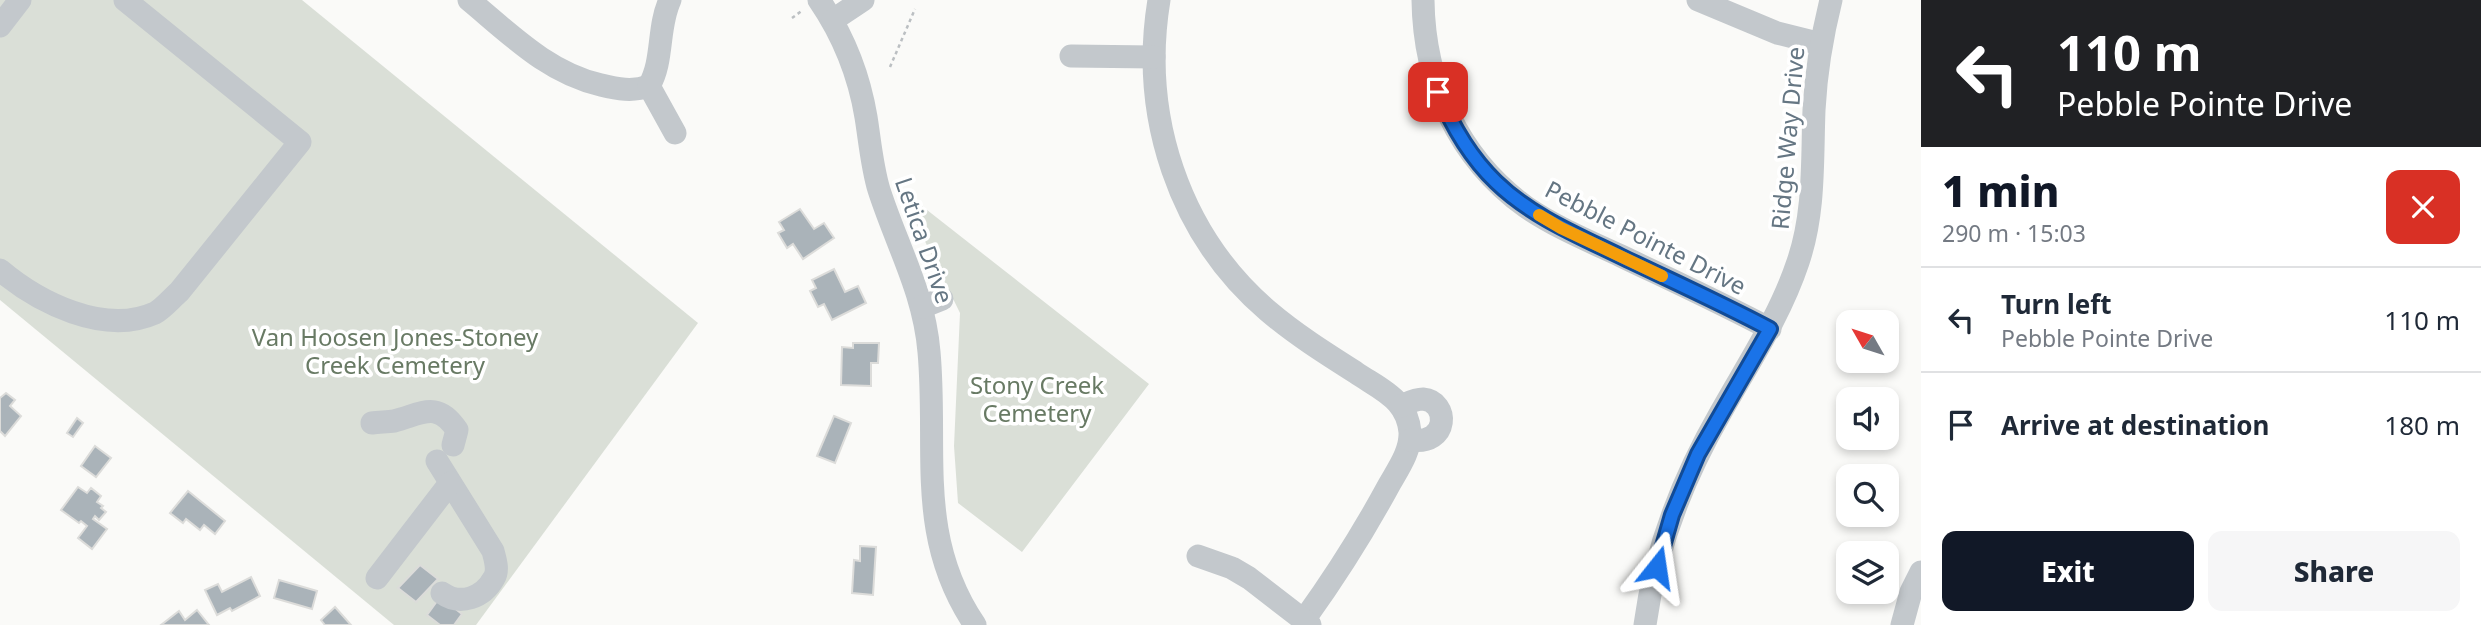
<!DOCTYPE html>
<meta charset="utf-8">
<style>
body{margin:0;font-family:"Noto Sans",sans-serif;background:#f6f6f7;color:#1f2937;height:100vh;display:flex;flex-direction:column;font-size:26px;white-space:nowrap}
*{box-sizing:border-box;margin:0}
p{font-size:23px;color:#747a83}
.icon{flex:none;width:38px;height:38px;fill:none;stroke:currentColor;stroke-width:2;stroke-linecap:round;stroke-linejoin:round}
.map{position:relative;flex:1;overflow:hidden}
.drawer{display:flex;flex-direction:column;background:#fff;width:560px}
.drawer>*{flex:none}
.guide{background:#202124;color:#fff;overflow:hidden}
.needle{width:46px;rotate:309deg}
.fabs{position:absolute;left:1836px;top:310px;display:grid;gap:14px}
.fabs a{display:grid;place-items:center;width:63px;height:63px;border-radius:14px;background:#fff;box-shadow:0 4px 10px #0003;font-size:35px}
.pin{position:absolute;display:grid;place-items:center;width:60px;height:60px;color:#fff;margin:-30px;border-radius:14px;box-shadow:0 4px 10px #0006}
.me{position:absolute;width:77px;margin:-38px;rotate:15deg;stroke-linejoin:round;filter:drop-shadow(0 0 5px #0008)}
.turn{display:flex;align-items:center;gap:24px;height:147px;padding:0 21px;font-size:32px}
.turn .icon{width:91px;height:91px;stroke-width:2.5}
.turn b{display:block;font-size:49px;line-height:60px}
.round{display:grid;place-items:center;flex:none;width:74px;height:74px;border-radius:14px;background:#f6f6f7}
.overview{display:flex;align-items:center;justify-content:space-between;height:119px;padding:0 21px}
h1{font-size:42px;font-weight:800;line-height:52px;color:#111827}
.action{display:flex;gap:14px;margin-top:auto;padding:14px 21px}
.action a{flex:1;height:80px;border-radius:14px;background:#111827;color:#fff;font-size:28px;font-weight:800;line-height:80px;text-align:center}
.action a+a{background:#f6f6f7;color:#1f2937}
ul{padding:0;list-style:none}
li{display:flex;align-items:center;gap:21px;height:105px;padding:0 21px;border-top:2px solid #e0e1e3}
li div{flex:1}
li b{display:block;font-size:26px}
li em{font-style:normal}
main{display:flex;flex:1;min-height:0}
.map>svg:first-child{display:block}
.green{fill:#dadfd7}
.building{fill:#aab3b9;stroke:#dcdcda;stroke-width:2}
.lines{fill:none;stroke-linecap:round;stroke-linejoin:round}
.path{stroke:#bbbfc2;stroke-width:2.5;stroke-dasharray:3.5 3.5;stroke-linecap:butt}
.minor{stroke:#c3c8cc;stroke-width:23}
.route-casing{stroke:#114b97;stroke-width:18}
.route{stroke:#1a73e8;stroke-width:12}
.slow{stroke:#f59e0b;stroke-width:12}
.labels{text-anchor:middle;dominant-baseline:central;stroke-width:7;stroke-linejoin:round;paint-order:stroke}
.street-label{font-size:24px;fill:#657683;stroke:#fff}
.park-label{font-size:24px;fill:#687a64;stroke:#fff}
</style>
<main>
<div class="map">
<svg width="1921" height="625" viewBox="0 0 1921 625">
<rect width="100%" height="100%" fill="#fafaf8"/>
<g class="green">
<path d="M 0,0 L 302,0 L 698,323 L 476,625 L 394,625 L 0,300 Z"/>
<path d="M 899,188 L 1149,384 L 1022,552 L 958,503 L 954,446 L 960,313 Z"/>
</g>
<g class="building">
<path d="M 800,209 L 814,229 L 824,223 L 834,238 L 803,259 L 793,244 L 787,248 L 778,233 L 784,230 L 779,222 Z"/>
<path d="M 834,269 L 845,292 L 858,286 L 866,303 L 832,320 L 824,304 L 818,307 L 810,291 L 816,288 L 812,280 Z"/>
<path d="M 853,343 L 879,343 L 878,363 L 871,363 L 871,386 L 841,385 L 842,347 L 853,348 Z"/>
<path d="M 6,393 L 15,400 L 10,406 L 21,416 L 5,436 L 0,431 L 0,398 Z"/>
<path d="M 834,416 L 851,423 L 835,463 L 817,456 Z"/>
<path d="M 77,418 L 83,423 L 73,437 L 67,433 Z"/>
<path d="M 95,446 L 111,458 L 96,477 L 81,466 Z"/>
<path d="M 78,487 L 87,493 L 91,488 L 101,496 L 97,502 L 103,506 L 101,508 L 106,512 L 99,520 L 95,516 L 93,519 L 107,529 L 92,549 L 78,538 L 87,526 L 81,521 L 79,523 L 61,510 Z"/>
<path d="M 188,491 L 225,521 L 215,534 L 204,525 L 200,530 L 186,519 L 183,523 L 170,513 Z"/>
<path d="M 860,546 L 876,547 L 873,595 L 852,593 L 854,560 L 860,561 Z"/>
<path d="M 420,565 L 438,579 L 416,602 L 398,588 Z"/>
<path d="M 251,577 L 260,596 L 232,611 L 230,608 L 217,615 L 205,590 L 218,584 L 222,592 Z"/>
<path d="M 279,580 L 317,591 L 312,609 L 274,598 Z"/>
<path d="M 440,597 L 462,614 L 454,625 L 440,625 L 427,615 Z"/>
<path d="M 335,607 L 351,625 L 325,625 L 321,620 Z"/>
<path d="M 197,610 L 209,625 L 161,625 L 179,611 L 185,620 Z"/>
</g>
<g class="lines">
<g class="path">
<path d="M 792,18 L 803,10"/>
<path d="M 890,67 L 915,9"/>
</g>
<g class="minor">
<path d="M 469,0 C 510,34 548,73 601,85 C 617,89 633,92 649,86"/>
<path d="M 670,0 C 657,28 664,60 649,86 L 675,133"/>
<path d="M 819,0 C 843,35 859,75 866,117 C 870,142 872,167 879,190 C 897,246 924,292 929,352 C 938,451 915,536 975,625"/>
<path d="M 1159,0 C 1140,115 1178,234 1268,311 C 1295,334 1325,353 1355,372 C 1369,382 1387,390 1398,403 C 1405,411 1409,421 1410,432 C 1411,451 1398,469 1389,485 C 1363,533 1335,577 1304,620"/>
<path d="M 1423,0 C 1424,82 1458,158 1526,207 C 1555,227 1589,241 1621,256 C 1671,280 1721,303 1770,329"/>
<path d="M 1698,0 L 1777,33 L 1821,44"/>
<path d="M 833,20 L 863,0"/>
<path d="M 0,26 L 20,0"/>
<path d="M 1071,56 L 1154,57"/>
<path d="M 0,270 C 38,302 104,336 155,313 C 163,309 172,298 179,292 L 300,142 L 125,0"/>
<path d="M 922,307 L 942,299"/>
<path d="M 1401,406 C 1408,403 1415,399 1423,399 C 1449,401 1450,446 1410,440"/>
<path d="M 372,423 C 379,422 387,422 394,421 C 422,414 437,400 457,430 L 453,445"/>
<path d="M 437,461 L 493,551 C 495,559 499,570 494,578 C 483,598 460,606 442,593"/>
<path d="M 1198,556 L 1232,568 L 1249,578 L 1310,625"/>
<path d="M 377,578 L 450,483"/>
<path d="M 1645,625 C 1655,549 1683,478 1721,412 C 1749,362 1780,316 1798,262 C 1815,212 1812,161 1814,110 C 1816,72 1822,36 1831,0"/>
<path d="M 1902,625 L 1911,592 L 1921,572"/>
</g>
</g>
<g class="lines">
<g class="route-casing">
<path id="route" d="M 1438,92 C 1452,126 1470,157 1496,182 C 1531,216 1577,235 1620,256 C 1670,280 1721,303 1770,329 L 1698,454 L 1672,515 L 1657,567"/>
</g>
<use href="#route" class="route"/>
<path class="slow" d="M 1539,215 L 1561,228 L 1662,276"/>
</g>
<g class="labels">
<g class="street-label">
<text transform="translate(1787 138) rotate(-85)">Ridge Way Drive</text>
<text transform="translate(1646 237) rotate(27)">Pebble Pointe Drive</text>
<text transform="translate(925 240) rotate(71)">Letica Drive</text>
</g>
<g class="park-label">
<text x="395" y="336">Van Hoosen Jones-Stoney<tspan x="395" dy="28">Creek Cemetery</tspan></text>
<text x="1037" y="384">Stony Creek<tspan x="1037" dy="28">Cemetery</tspan></text>
</g>
</g>
</svg>
<div class="fabs">
<a><svg class="needle" viewBox="-14 -14 28 28"><path d="M0-13l5 13h-10z" fill="#e53935"/><path d="M0 13l5-13h-10z" fill="#747a83"/></svg></a>
<a><svg class="icon" aria-label="sound" viewBox="0 0 24 24"><path d="M4 9h4l5-4v14l-5-4H4zM17 9q2 3 0 6"/></svg></a>
<a><svg class="icon" aria-label="search" viewBox="0 0 24 24"><circle cx="10" cy="10" r="6"/><path d="M15 15l6 6"/></svg></a>
<a><svg class="icon" aria-label="layers" viewBox="0 0 24 24"><path d="M12 4l9 5-9 5-9-5zM3 14l9 5 9-5"/></svg></a>
</div>
<div class="pin" style="left:1438px;top:92px;background:#d93025"><svg class="icon" aria-label="arrive" viewBox="0 0 24 24"><path d="M6 21V4h12l-3 4 3 4H6"/></svg></div>
<svg class="me" style="left:1657px;top:567px" viewBox="-20 -20 40 40"><path d="M0-17L14 15 0 8-14 15z" fill="#1a73e8" stroke="#fff" stroke-width="4"/></svg>
</div>
<section class="drawer">
<div class="guide">
<div class="turn"><svg class="icon" aria-label="left" viewBox="0 0 24 24"><path d="M17 20v-9H6M10 6l-5 5 5 5"/></svg><div><b>110 m</b>Pebble Pointe Drive</div></div>
</div>
<div class="overview"><div><h1>1 min</h1><p>290 m · 15:03</p></div><a class="round" style="background:#d93025;color:#fff"><svg class="icon" aria-label="close" viewBox="0 0 24 24"><path d="M6 6l12 12M18 6L6 18"/></svg></a></div>
<ul>
<li><svg class="icon" aria-label="left" viewBox="0 0 24 24"><path d="M17 20v-9H6M10 6l-5 5 5 5"/></svg><div><b>Turn left</b><p>Pebble Pointe Drive</p></div><em>110 m</em></li>
<li><svg class="icon" aria-label="arrive" viewBox="0 0 24 24"><path d="M6 21V4h12l-3 4 3 4H6"/></svg><div><b>Arrive at destination</b></div><em>180 m</em></li>
</ul>
<div class="action"><a>Exit</a><a>Share</a></div>
</section>
</main>
